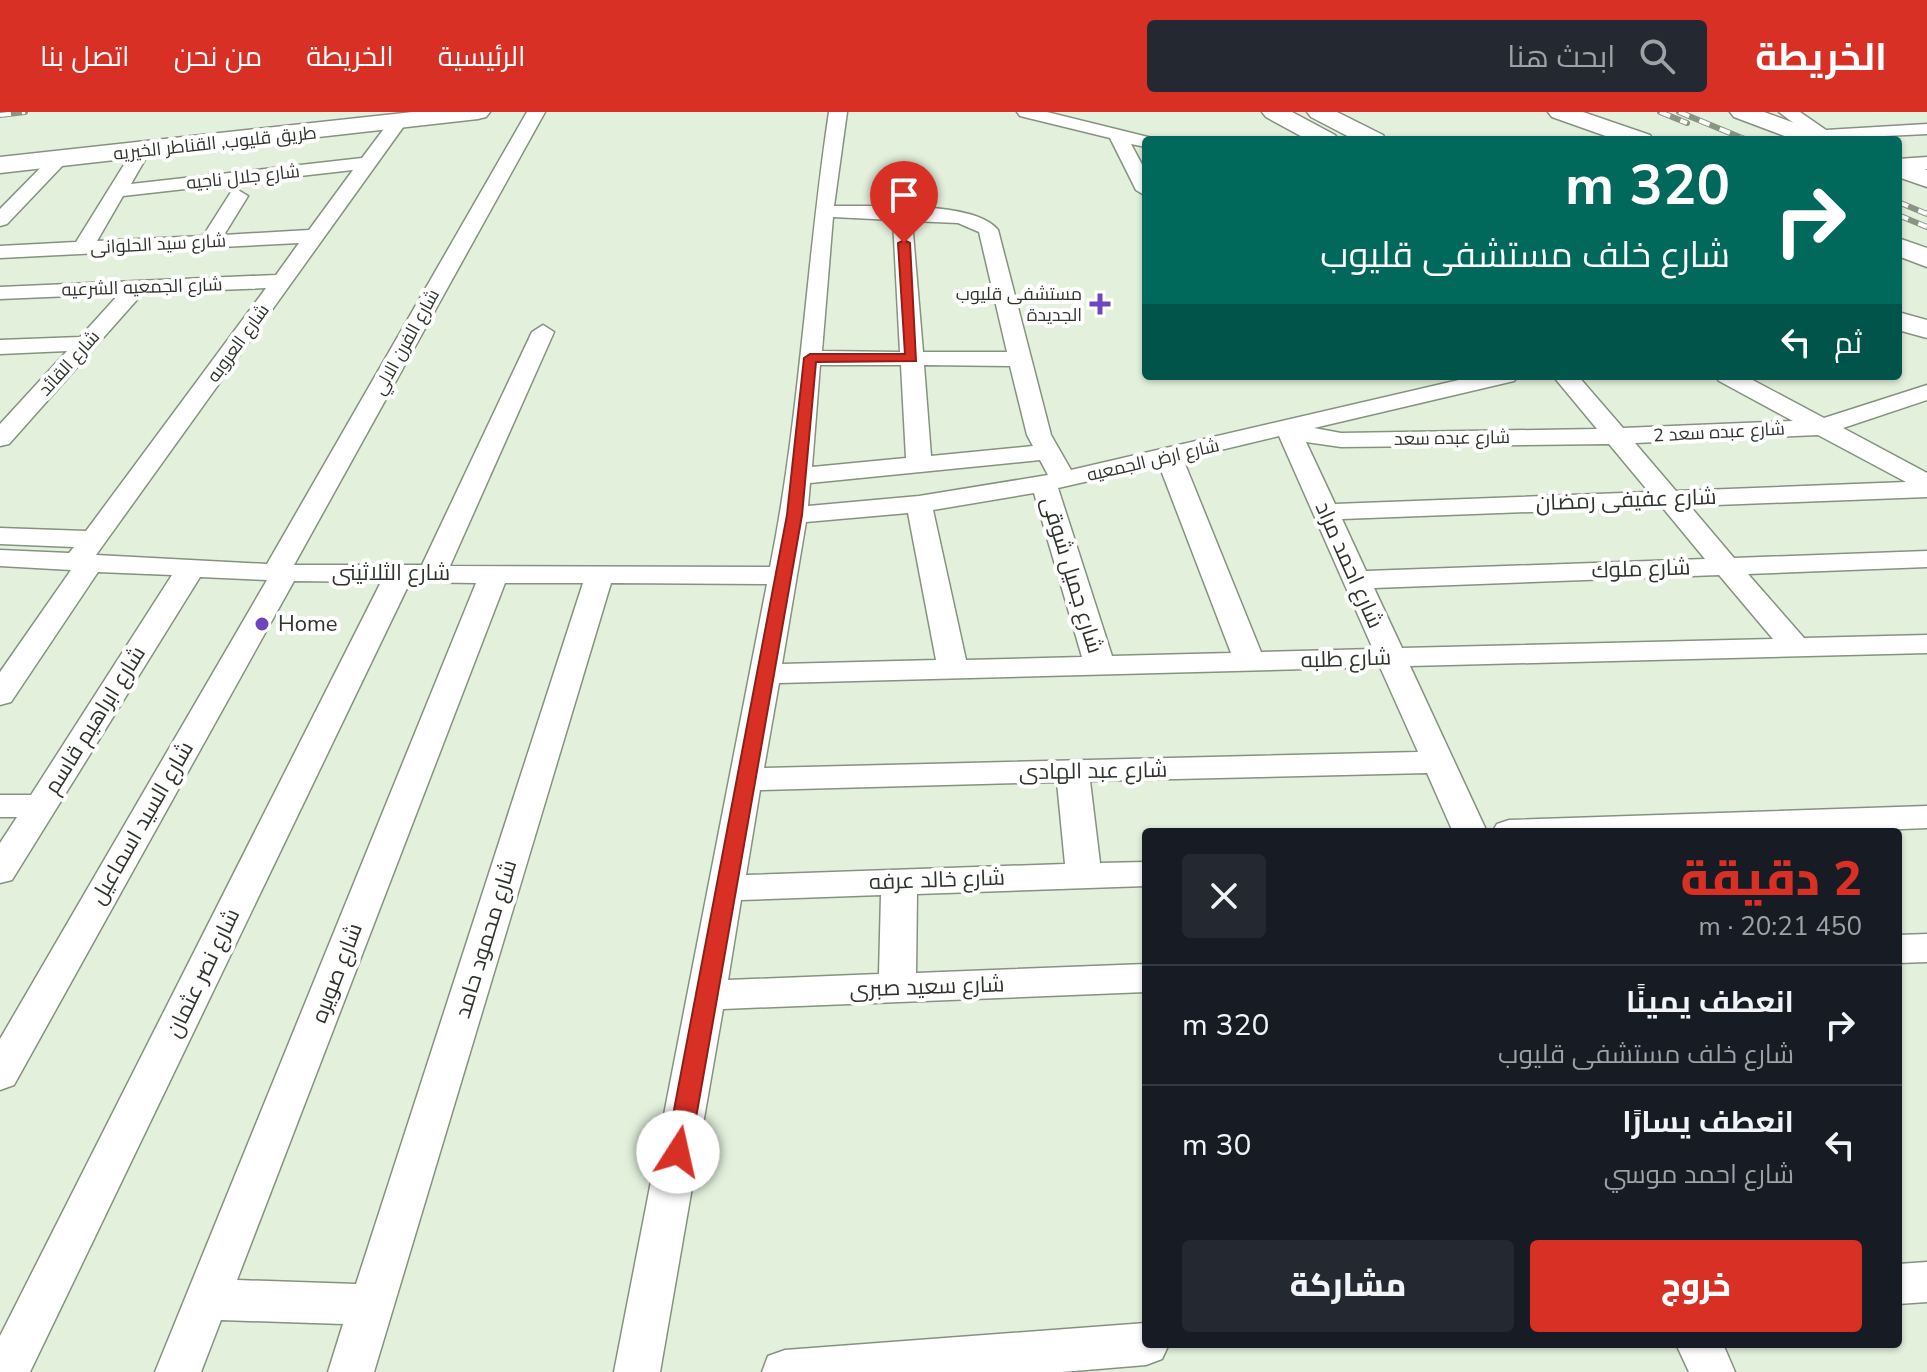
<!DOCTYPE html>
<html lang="ar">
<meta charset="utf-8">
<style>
body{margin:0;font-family:"Nunito Sans",Cairo,sans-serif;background:#242831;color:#f1f3f6;direction:rtl;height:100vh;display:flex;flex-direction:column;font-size:30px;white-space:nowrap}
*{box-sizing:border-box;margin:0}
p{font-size:26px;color:#9ea1a6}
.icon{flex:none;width:44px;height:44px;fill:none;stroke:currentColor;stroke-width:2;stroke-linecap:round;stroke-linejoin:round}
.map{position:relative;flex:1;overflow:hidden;direction:ltr}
.details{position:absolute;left:1142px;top:716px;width:760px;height:520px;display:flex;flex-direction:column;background:#171b24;border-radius:8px;box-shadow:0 2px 6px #0004;direction:rtl}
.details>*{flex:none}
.top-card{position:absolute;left:1142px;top:24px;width:760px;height:244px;border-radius:8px;box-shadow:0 2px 6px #0004;direction:rtl;background:#00695c;color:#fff;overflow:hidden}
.pin{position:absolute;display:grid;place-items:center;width:68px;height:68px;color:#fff;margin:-82px -34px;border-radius:50% 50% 50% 0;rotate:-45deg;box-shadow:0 0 8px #0007}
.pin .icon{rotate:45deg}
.me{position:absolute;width:88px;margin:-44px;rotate:10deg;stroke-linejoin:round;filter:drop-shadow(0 0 6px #0008)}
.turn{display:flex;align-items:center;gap:28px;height:168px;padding:0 40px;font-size:36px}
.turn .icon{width:104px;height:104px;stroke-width:2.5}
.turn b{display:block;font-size:56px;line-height:68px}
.then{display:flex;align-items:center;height:76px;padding:0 40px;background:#0003;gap:16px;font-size:30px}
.round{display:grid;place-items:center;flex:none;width:84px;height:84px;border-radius:8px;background:#242831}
.summary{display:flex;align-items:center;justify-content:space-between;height:136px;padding:0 40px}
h1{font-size:48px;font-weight:800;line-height:60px;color:#d93025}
.primary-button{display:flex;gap:16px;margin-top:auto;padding:16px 40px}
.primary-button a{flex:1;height:92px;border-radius:8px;background:#d93025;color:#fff;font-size:32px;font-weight:800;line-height:92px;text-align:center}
.primary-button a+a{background:#242831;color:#f1f3f6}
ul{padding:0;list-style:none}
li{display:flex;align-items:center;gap:24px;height:120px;padding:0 40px;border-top:2px solid #363941}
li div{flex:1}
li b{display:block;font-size:30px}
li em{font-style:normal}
header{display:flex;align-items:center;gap:48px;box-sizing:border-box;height:112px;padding:0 40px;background:#d93025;color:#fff}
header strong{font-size:38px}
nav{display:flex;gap:44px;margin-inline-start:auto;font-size:28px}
.search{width:560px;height:72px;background:#242831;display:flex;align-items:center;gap:20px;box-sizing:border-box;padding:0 28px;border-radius:8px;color:#9ea1a6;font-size:30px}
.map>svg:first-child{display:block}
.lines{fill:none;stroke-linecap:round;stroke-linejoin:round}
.minor-casing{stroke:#869280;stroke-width:3}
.secondary-casing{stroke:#869280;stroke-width:3}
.trunk-casing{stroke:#869280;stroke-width:3}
.minor{fill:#fff;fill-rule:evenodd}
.secondary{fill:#fff;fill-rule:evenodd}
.trunk{fill:#fff;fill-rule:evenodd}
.rail-casing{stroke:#8a9485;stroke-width:6}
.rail{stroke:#fff;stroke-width:4;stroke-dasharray:11;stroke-linecap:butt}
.route{fill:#d93025;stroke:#8d1f18;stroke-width:2}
.poi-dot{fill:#6d46bf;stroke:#fff;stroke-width:3}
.labels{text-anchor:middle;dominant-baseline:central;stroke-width:8;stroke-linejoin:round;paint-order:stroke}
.far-street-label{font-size:18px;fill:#2e332b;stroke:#fff}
.far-poi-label{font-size:18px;fill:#2e332b;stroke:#fff;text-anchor:end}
.street-label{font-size:22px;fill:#2e332b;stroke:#fff}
.poi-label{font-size:22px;fill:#2e332b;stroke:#fff;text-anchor:start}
</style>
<header>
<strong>الخريطة</strong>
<div class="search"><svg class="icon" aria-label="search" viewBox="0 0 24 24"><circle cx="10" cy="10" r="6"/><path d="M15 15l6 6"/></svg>ابحث هنا</div>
<nav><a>الرئيسية</a><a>الخريطة</a><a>من نحن</a><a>اتصل بنا</a></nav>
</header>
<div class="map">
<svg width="1927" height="1260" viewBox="0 0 1927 1260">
<rect width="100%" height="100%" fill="#e2f0dc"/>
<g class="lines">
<g class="minor-casing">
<g id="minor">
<path d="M 527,0 L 545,0 L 294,453 L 422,453 L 532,220 L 543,213 L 554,220 L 450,454 L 770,455 C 800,306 806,151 829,0 L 847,0 L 834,94 C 872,95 975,88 998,118 L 1051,323 L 1071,358 L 1476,264 L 1518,264 L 1514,269 L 1314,316 L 1341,321 L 1597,317 L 1553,264 L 1578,264 L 1623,316 L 1793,309 L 1719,269 L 1715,264 L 1745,264 L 1824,306 L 1927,273 L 1927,288 L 1843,316 L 1927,361 L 1927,385 L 1690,394 L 1734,446 L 1927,439 L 1927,455 L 1748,462 L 1804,526 L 1927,523 L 1927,541 L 1410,554 L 1487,720 L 1453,720 L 1427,661 L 1090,669 L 1100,751 L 1146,750 L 1146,774 L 917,782 L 916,861 L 1146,852 L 1146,880 L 723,897 L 660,1260 L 614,1260 L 767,472 L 611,471 L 374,1260 L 328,1260 L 343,1212 L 221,1208 L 201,1260 L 155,1260 L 476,471 L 410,470 L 30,1260 L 0,1260 L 0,1224 L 381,470 L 294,469 L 14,973 L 0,978 L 0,927 L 267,468 L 200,465 L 12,768 L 0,771 L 0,731 L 17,705 L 0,705 L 0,683 L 31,683 L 172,463 L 98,460 L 11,590 L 0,593 L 0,560 L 71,458 L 0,454 L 0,438 L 69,441 L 74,435 L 0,432 L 0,416 L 86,419 L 266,176 L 143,181 L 9,332 L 0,334 L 0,312 L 67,239 L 0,242 L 0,228 L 80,225 L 119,182 L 0,187 L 0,175 L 276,163 L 299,131 L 0,146 L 0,134 L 76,130 L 135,35 L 141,34 L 150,39 L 131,72 L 362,46 L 392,6 L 404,6 L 407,10 L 404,14 L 96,443 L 267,452 ZM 353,58 L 309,118 L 224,123 L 248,84 L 238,78 L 231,80 L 203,124 L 97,129 L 123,84 ZM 833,105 L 893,108 L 900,240 L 822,239 ZM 912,109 L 958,111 L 979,120 L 1007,240 L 923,240 ZM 820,253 L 901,253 L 906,346 L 812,355 ZM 924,253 L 1010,254 L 1027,323 L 1033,334 L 931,344 ZM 1818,323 L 1906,370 L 1676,379 L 1635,331 ZM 1279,324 L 1373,537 L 1261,540 L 1183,347 ZM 1306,330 L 1341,335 L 1609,332 L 1649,380 L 1335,392 ZM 1040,348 L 1048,363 L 919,384 L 808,394 L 810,371 ZM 1159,353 L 1231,541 L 1112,544 L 1058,376 ZM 1034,381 L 1082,545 L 966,548 L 933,398 ZM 1662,395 L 1705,447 L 1366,459 L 1342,407 ZM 908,401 L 936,548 L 782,552 L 806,410 ZM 1719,463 L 1773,527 L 1402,536 L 1374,476 ZM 505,471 L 583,471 L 356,1172 L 237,1168 ZM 1380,555 L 1418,640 L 764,656 L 779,571 ZM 1057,670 L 1065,752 L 746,763 L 760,678 ZM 881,783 L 879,862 L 728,868 L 741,788 Z"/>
<path d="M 1017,0 L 1047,0 L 1152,26 L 1146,28 L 1146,35 L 1131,32 L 1146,60 L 1146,84 L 1136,78 L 1110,26 L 1020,4 Z"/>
<path d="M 1779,0 L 1800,0 L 1826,18 L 1927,12 L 1927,22 L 1801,28 L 1797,24 L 1804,19 Z"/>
<path d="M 59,41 L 65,43 L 68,47 L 65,51 L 7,112 L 0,114 L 0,97 L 53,43 Z"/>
<path d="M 1927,45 L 1927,57 L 1898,59 L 1898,47 Z"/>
<path d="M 1927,694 L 1927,716 L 1829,720 L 1492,720 L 1497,712 L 1509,708 Z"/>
<path d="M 1927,822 L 1927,850 L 1898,851 L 1898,823 Z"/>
<path d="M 1927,1150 L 1927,1190 L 1898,1192 L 1898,1152 Z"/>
<path d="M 1146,1211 L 1146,1232 L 1169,1232 L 1162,1247 L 1146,1253 L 1062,1260 L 762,1260 L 768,1244 L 785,1238 Z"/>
<path d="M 1676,1232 L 1723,1232 L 1735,1260 L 1689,1260 Z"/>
</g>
</g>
<g class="secondary-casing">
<g id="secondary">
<path d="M 413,0 L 490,0 L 486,5 L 478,7 L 0,61 L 0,45 Z"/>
<path d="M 1730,0 L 1764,0 L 1827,23 L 1830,28 L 1795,28 L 1734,5 Z"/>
<path d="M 1898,48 L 1927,58 L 1927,75 L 1898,65 Z"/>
</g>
</g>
<g class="trunk-casing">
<g id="trunk">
<path d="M 1262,0 L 1292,0 L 1335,23 L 1338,28 L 1308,28 L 1266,5 Z"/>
<path d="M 1307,0 L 1337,0 L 1383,23 L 1386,28 L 1355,28 L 1311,5 Z"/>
<path d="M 1548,0 L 1583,0 L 1650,23 L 1653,28 L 1617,28 L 1552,5 Z"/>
<path d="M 1898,126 L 1927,136 L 1927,155 L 1898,144 Z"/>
<path d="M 1898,200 L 1927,208 L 1927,226 L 1898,218 Z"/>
</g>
</g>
<use href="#minor" class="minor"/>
<use href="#secondary" class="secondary"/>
<use href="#trunk" class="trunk"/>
<g class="rail-casing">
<g id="rail">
<path d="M 1660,0 L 1687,11"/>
<path d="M 1679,0 L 1747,28"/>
<path d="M 0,3 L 25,0"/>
<path d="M 1898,90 L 1927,102"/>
<path d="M 1898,103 L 1927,115"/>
</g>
</g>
<use href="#rail" class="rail"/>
</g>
<path class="route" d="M 904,128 L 910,131 L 916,249 L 816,250 L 802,403 L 690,1040 L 686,1047 L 678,1050 L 670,1047 L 666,1040 L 787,403 L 804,246 L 810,242 L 905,242 L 898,131 Z"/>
<g class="poi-dot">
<path d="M1096 180h8v8h8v8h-8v8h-8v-8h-8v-8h8z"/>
<circle cx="262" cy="512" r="8"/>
</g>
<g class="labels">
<g class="far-street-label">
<text transform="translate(215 31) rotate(-6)">طريق قليوب, القناطر الخيريه</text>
<text transform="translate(243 65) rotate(-6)">شارع جلال ناجيه</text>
<text transform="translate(158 132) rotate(-3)">شارع سيد الحلوانى</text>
<text transform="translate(142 175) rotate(-2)">شارع الجمعيه الشرعيه</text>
<text transform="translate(406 230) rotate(-61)">شارع الفرن الالي</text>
<text transform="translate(238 231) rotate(-54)">شارع العروبه</text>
<text transform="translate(69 251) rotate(-48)">شارع القائد</text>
<text transform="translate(1719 320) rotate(-3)">شارع عبده سعد 2</text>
<text transform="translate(1452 326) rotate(-1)">شارع عبده سعد</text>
<text transform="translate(1153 348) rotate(-13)">شارع ارض الجمعيه</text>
</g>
<g class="far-poi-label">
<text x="1082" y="182">مستشفى قليوب<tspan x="1082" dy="21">الجديدة</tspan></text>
</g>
<g class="street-label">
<text transform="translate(1626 388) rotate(-2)">شارع عفيفى رمضان</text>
<text transform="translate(1349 453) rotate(66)">شارع احمد مراد</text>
<text transform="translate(1641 457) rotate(-2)">شارع ملوك</text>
<text x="391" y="461">شارع الثلاثينى</text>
<text transform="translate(1072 463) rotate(73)">شارع جميل شوقى</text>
<text transform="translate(1346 547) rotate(-2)">شارع طلبه</text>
<text transform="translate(95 608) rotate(-58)">شارع ابراهيم قاسم</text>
<text transform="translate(1093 659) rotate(-1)">شارع عبد الهادى</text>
<text transform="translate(142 711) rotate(-60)">شارع السيد اسماعيل</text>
<text transform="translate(937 768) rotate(-2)">شارع خالد عرفه</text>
<text transform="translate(486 827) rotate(-73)">شارع محمود حامد</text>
<text transform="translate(203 861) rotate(-64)">شارع نصر عثمان</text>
<text transform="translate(337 861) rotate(-69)">شارع صويره</text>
<text transform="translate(927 875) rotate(-2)">شارع سعيد صبرى</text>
</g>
<g class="poi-label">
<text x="278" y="512">Home</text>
</g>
</g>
</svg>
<div class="pin" style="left:904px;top:131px;background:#d93025"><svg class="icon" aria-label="arrive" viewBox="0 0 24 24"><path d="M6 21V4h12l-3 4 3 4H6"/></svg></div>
<svg class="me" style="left:678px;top:1040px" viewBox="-20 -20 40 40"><circle r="19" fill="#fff"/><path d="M0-13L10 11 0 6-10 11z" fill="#d93025"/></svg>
<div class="top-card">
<div class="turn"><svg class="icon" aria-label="right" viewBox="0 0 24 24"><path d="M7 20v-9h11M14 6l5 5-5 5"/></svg><div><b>320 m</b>شارع خلف مستشفى قليوب</div></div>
<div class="then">ثم<svg class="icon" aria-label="left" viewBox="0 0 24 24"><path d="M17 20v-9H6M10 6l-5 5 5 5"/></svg></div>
</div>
<section class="details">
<div class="summary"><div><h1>2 دقيقة</h1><p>450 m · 20:21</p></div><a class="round"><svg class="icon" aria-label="close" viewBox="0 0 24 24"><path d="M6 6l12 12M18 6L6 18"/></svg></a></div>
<ul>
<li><svg class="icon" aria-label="right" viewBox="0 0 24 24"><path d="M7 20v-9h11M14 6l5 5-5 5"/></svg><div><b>انعطف يمينًا</b><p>شارع خلف مستشفى قليوب</p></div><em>320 m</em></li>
<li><svg class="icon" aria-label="left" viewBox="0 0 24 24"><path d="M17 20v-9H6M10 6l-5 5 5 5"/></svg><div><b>انعطف يسارًا</b><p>شارع احمد موسي</p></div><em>30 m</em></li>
</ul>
<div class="primary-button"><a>خروج</a><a>مشاركة</a></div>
</section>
</div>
